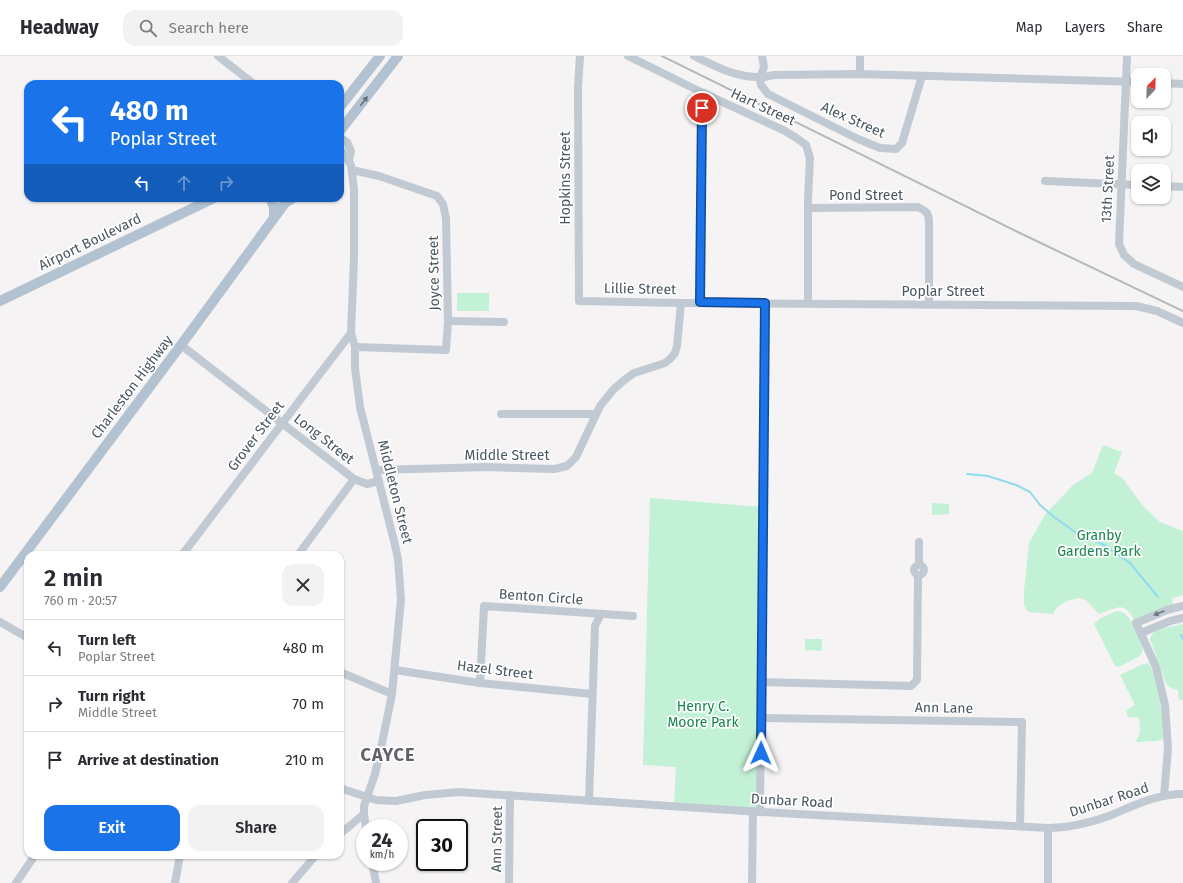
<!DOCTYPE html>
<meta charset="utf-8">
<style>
body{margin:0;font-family:"Fira Sans",sans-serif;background:#f2f2f3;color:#2b2b33;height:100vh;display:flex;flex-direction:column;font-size:15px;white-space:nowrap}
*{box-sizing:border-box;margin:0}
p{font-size:13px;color:#7c7c81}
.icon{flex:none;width:22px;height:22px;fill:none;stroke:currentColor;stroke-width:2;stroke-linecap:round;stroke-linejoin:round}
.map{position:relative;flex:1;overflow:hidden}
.sheet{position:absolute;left:24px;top:495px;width:320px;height:308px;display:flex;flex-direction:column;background:#fff;border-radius:12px;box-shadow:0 1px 3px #0004}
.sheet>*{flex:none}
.top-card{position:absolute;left:24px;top:24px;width:320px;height:122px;border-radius:12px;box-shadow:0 1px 3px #0004;background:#1a73e8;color:#fff;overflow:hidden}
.needle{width:26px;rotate:23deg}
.fabs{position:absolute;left:1131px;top:12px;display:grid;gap:8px}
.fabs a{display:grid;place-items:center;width:40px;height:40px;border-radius:8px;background:#fff;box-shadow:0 1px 3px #0004;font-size:20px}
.speed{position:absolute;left:356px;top:763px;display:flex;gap:8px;font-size:20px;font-weight:700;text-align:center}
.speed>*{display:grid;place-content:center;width:52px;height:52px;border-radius:50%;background:#fff;box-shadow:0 1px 3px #0004;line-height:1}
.speed small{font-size:10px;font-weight:400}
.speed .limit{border:2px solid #111;border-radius:6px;background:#fff;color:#111}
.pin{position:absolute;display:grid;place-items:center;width:34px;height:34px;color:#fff;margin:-17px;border:2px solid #fff;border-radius:50%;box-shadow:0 1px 4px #0007}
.me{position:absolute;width:44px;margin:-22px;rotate:1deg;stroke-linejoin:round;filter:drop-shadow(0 0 3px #0008)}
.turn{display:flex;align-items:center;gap:14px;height:84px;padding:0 20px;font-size:18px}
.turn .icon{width:52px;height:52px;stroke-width:2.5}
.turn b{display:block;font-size:28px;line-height:34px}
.lanes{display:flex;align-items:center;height:38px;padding:0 20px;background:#0003;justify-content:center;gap:20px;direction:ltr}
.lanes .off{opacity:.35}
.round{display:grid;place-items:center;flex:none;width:42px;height:42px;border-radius:12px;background:#f2f2f3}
.headline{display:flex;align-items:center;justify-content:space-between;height:68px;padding:0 20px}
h1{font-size:24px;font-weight:600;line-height:30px}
.cta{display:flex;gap:8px;margin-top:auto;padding:8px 20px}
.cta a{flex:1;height:46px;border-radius:12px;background:#1a73e8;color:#fff;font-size:16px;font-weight:600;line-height:46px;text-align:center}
.cta a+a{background:#f2f2f3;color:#2b2b33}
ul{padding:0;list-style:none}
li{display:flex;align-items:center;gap:12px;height:56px;padding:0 20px;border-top:1px solid #e1e1e2}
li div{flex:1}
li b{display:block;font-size:15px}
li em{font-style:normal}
header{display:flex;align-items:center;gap:24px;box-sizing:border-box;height:56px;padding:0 20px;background:#fff;border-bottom:1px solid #e1e1e2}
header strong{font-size:19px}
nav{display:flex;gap:22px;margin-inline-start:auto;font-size:14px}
.search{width:280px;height:36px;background:#f2f2f3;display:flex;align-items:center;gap:10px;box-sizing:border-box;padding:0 14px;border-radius:12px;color:#7c7c81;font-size:15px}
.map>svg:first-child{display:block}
.green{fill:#c3f1d5}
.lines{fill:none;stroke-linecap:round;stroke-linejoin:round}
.stream{stroke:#90daee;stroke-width:2}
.minor{stroke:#c1cad2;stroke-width:8}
.major{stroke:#b3c2d1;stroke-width:10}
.rail{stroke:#b5b8bd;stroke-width:2}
.oneway{fill:#64717d}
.oneway2{fill:#6e7983}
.route-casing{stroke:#114b97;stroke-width:10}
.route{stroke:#1a73e8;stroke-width:7}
.labels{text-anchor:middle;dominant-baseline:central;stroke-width:3.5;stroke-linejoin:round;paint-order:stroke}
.street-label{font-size:14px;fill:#4a5661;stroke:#fff}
.park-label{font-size:14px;fill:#17864f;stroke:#fff}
.district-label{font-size:18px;font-weight:bold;letter-spacing:1px;fill:#5f6368;stroke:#fff}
</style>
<header>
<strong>Headway</strong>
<div class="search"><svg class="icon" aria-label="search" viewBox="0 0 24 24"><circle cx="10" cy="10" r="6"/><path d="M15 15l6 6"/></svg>Search here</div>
<nav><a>Map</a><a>Layers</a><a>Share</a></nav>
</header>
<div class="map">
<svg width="1183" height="827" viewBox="0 0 1183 827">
<rect width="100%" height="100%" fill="#f5f3f3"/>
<g class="green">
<rect x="457" y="237" width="32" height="18"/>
<path d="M 1103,389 L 1122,396 L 1114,417 L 1123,423 L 1143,450 L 1160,466 L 1183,475 L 1183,539 L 1172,542 L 1174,552 L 1136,567 C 1124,545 1121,550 1099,558 L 1086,544 L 1079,542 L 1067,545 L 1057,551 L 1053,558 L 1029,556 L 1026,553 L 1024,549 L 1024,535 L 1029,487 L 1045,459 L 1073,429 L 1092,417 Z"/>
<path d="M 650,442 L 763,451 L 760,756 L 674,750 L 676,711 L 643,709 Z"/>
<path d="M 932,447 L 949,448 L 949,458 L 932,459 Z"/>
<path d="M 1116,555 C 1132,554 1138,582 1143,594 L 1140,600 L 1119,611 L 1115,610 L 1094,568 L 1099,563 Z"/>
<path d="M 1183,568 L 1183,644 L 1179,644 L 1178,634 L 1169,631 L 1166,627 L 1150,583 C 1153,571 1173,571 1183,568 Z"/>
<path d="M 805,583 L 822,583 L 822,595 L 805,594 Z"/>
<path d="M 1148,607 C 1160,619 1163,666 1163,683 L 1156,685 L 1135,686 C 1142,678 1140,672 1139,662 L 1128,661 L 1126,654 L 1135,649 L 1120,619 L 1143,608 Z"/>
</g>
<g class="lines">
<g class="stream">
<path d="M 967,418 L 988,420 L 1016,429 L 1030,436 L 1040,449 L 1054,461 L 1078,478 L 1098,486 L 1106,490 L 1130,507 L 1158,541"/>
<path d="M 1181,579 L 1183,583"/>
</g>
<g class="minor">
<path d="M 218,0 L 254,28"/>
<path d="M 580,0 L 578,31 L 579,245 L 681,247 L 1136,250 L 1157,255 L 1183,267"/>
<path d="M 628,0 L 703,37 L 783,74 L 795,81 L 806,89 L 810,102 L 808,143 L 808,247"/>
<path d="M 694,0 C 715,10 736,22 761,21 L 760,22 L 774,19 L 860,18 L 1138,26"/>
<path d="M 762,0 L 764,11 L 760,22 L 761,29 L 768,38 L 858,83 L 880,92 L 896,93 L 902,87 L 922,20"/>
<path d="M 860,0 L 860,18"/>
<path d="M 1127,0 L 1119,188 L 1124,199 L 1134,208 L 1183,231"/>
<path d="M 1164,27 L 1183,28"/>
<path d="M 340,82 L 347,86 L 351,95 L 349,105"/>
<path d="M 340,93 L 351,109 L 354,134 L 354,202 L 351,277 L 355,291 L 355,312 L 360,351 L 395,489 L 398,503 L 401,543 L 392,638 L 381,692 L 375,718 L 364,750 L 364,758 L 366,772"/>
<path d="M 352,114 L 379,120 L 437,140 L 443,148 L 446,162 L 448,265 L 446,294 L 355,291"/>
<path d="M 1045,125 L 1138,129"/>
<path d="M 1164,130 L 1183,131"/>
<path d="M 808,152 L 918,151 C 926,155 929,157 929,166 L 929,248"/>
<path d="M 700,246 L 703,37"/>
<path d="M 448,265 L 504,266"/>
<path d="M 181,289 L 354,423 L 367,428 L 379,425"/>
<path d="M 501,358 L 596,358"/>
<path d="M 377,414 L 487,411 L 554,413 L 567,410 L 576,401 L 600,350 L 613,334 L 623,325 L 634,317 L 665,307 L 671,302 L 675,297 L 677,290 L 681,247"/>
<path d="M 182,499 L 351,277"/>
<path d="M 298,499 L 354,423"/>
<circle cx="919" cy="514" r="5"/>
<path d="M 919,509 L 919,486"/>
<path d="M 0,566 L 28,582"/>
<path d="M 1141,577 L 1170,565 L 1183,562"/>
<path d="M 395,614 L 480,627 L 592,638"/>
<path d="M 340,616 L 392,638"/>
<path d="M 762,626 L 911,630 L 917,624 L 918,519"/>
<path d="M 480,627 L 484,550 L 633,560"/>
<path d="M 761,662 L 1022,666 L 1020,770"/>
<path d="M 340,732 L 376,744 L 396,745 L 425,739 L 459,736 L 760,756 L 1048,772 C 1068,772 1089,767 1109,760 C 1133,750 1156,738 1183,738"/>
<path d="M 1164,740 L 1168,693 L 1165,649 L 1156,611 L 1136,567 L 1167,554 L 1183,550"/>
<path d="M 589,745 L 595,570 L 601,558"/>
<path d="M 760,756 L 765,247"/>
<path d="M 340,778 L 364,758"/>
<path d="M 372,806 L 376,827"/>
<path d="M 16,827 L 35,799"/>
<path d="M 175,827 L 180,799"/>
<path d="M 292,827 L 316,799"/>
<path d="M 509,827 L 510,739"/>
<path d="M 752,827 L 753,755"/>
<path d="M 1048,827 L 1048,772"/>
</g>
<g class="major">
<path d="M 340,51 L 380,0"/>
<path d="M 340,75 L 398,0"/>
<path d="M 270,142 L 274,151 L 274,162"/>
<path d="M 0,245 L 214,142"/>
<path d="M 0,531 L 181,289 L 285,147 L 293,142"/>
</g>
<path class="rail" d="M 662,0 L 1024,179 L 1183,255"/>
</g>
<defs><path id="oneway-solid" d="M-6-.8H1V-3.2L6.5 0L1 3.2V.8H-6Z"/></defs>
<use class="oneway" href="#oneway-solid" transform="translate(364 45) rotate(-52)"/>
<use class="oneway2" href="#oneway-solid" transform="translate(1159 557) rotate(157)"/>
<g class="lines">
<g class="route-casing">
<path id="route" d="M 702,52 L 700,246 L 765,247 L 761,697"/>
</g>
<use href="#route" class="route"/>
</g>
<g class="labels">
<g class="street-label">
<text transform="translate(763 51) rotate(25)">Hart Street</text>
<text transform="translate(853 64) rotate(24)">Alex Street</text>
<text transform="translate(565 122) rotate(-90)">Hopkins Street</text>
<text transform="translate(1108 133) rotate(-87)">13th Street</text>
<text x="866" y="139">Pond Street</text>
<text transform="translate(90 186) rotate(-26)">Airport Boulevard</text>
<text transform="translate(434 217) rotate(-91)">Joyce Street</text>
<text transform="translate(640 233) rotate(1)">Lillie Street</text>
<text x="943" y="235">Poplar Street</text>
<text transform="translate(132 331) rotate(-53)">Charleston Highway</text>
<text transform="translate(256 380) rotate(-53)">Grover Street</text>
<text transform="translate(324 383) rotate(38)">Long Street</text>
<text x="507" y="399">Middle Street</text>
<text transform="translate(395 436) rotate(76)">Middleton Street</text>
<text transform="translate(541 541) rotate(4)">Benton Circle</text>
<text transform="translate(495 614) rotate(7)">Hazel Street</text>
<text transform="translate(944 652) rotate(1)">Ann Lane</text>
<text transform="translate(1109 744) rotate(-18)">Dunbar Road</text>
<text transform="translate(792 745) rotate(3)">Dunbar Road</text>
<text transform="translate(497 783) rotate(-89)">Ann Street</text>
</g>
<g class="park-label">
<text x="1099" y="479">Granby<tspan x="1099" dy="16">Gardens Park</tspan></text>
<text x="703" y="650">Henry C.<tspan x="703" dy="16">Moore Park</tspan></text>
</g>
<g class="district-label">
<text x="388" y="699">CAYCE</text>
</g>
</g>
</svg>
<div class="fabs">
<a><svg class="needle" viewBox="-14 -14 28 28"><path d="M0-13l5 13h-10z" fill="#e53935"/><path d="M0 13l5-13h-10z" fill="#7c7c81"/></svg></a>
<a><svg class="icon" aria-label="sound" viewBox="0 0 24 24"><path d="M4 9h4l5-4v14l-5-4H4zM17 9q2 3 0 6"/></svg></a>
<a><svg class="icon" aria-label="layers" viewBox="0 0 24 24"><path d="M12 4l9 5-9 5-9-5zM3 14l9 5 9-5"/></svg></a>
</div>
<div class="speed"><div>24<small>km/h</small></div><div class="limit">30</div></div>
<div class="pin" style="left:702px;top:52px;background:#d93025"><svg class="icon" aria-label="arrive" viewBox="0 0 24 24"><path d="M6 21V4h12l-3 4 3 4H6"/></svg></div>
<svg class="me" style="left:761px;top:697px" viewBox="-20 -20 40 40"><path d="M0-17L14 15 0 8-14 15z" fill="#1a73e8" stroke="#fff" stroke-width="4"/></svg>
<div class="top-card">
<div class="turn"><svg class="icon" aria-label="left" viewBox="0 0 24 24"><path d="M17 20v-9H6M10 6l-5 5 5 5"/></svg><div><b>480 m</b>Poplar Street</div></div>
<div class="lanes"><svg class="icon" aria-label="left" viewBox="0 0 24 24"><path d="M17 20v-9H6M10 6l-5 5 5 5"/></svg><svg class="icon off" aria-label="ahead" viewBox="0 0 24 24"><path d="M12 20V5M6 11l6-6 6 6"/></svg><svg class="icon off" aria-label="right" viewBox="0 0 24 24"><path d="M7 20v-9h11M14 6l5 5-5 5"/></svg></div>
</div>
<section class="sheet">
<div class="headline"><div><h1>2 min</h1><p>760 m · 20:57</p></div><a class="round"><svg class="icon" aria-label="close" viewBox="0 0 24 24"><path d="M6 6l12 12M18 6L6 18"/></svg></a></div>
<ul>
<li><svg class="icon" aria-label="left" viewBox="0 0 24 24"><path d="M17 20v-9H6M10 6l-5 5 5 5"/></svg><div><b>Turn left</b><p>Poplar Street</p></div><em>480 m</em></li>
<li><svg class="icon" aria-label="right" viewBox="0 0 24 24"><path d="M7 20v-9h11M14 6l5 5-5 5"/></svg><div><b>Turn right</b><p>Middle Street</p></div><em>70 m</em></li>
<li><svg class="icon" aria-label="arrive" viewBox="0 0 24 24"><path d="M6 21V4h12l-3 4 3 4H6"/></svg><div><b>Arrive at destination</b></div><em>210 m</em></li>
</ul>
<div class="cta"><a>Exit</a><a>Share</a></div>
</section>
</div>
